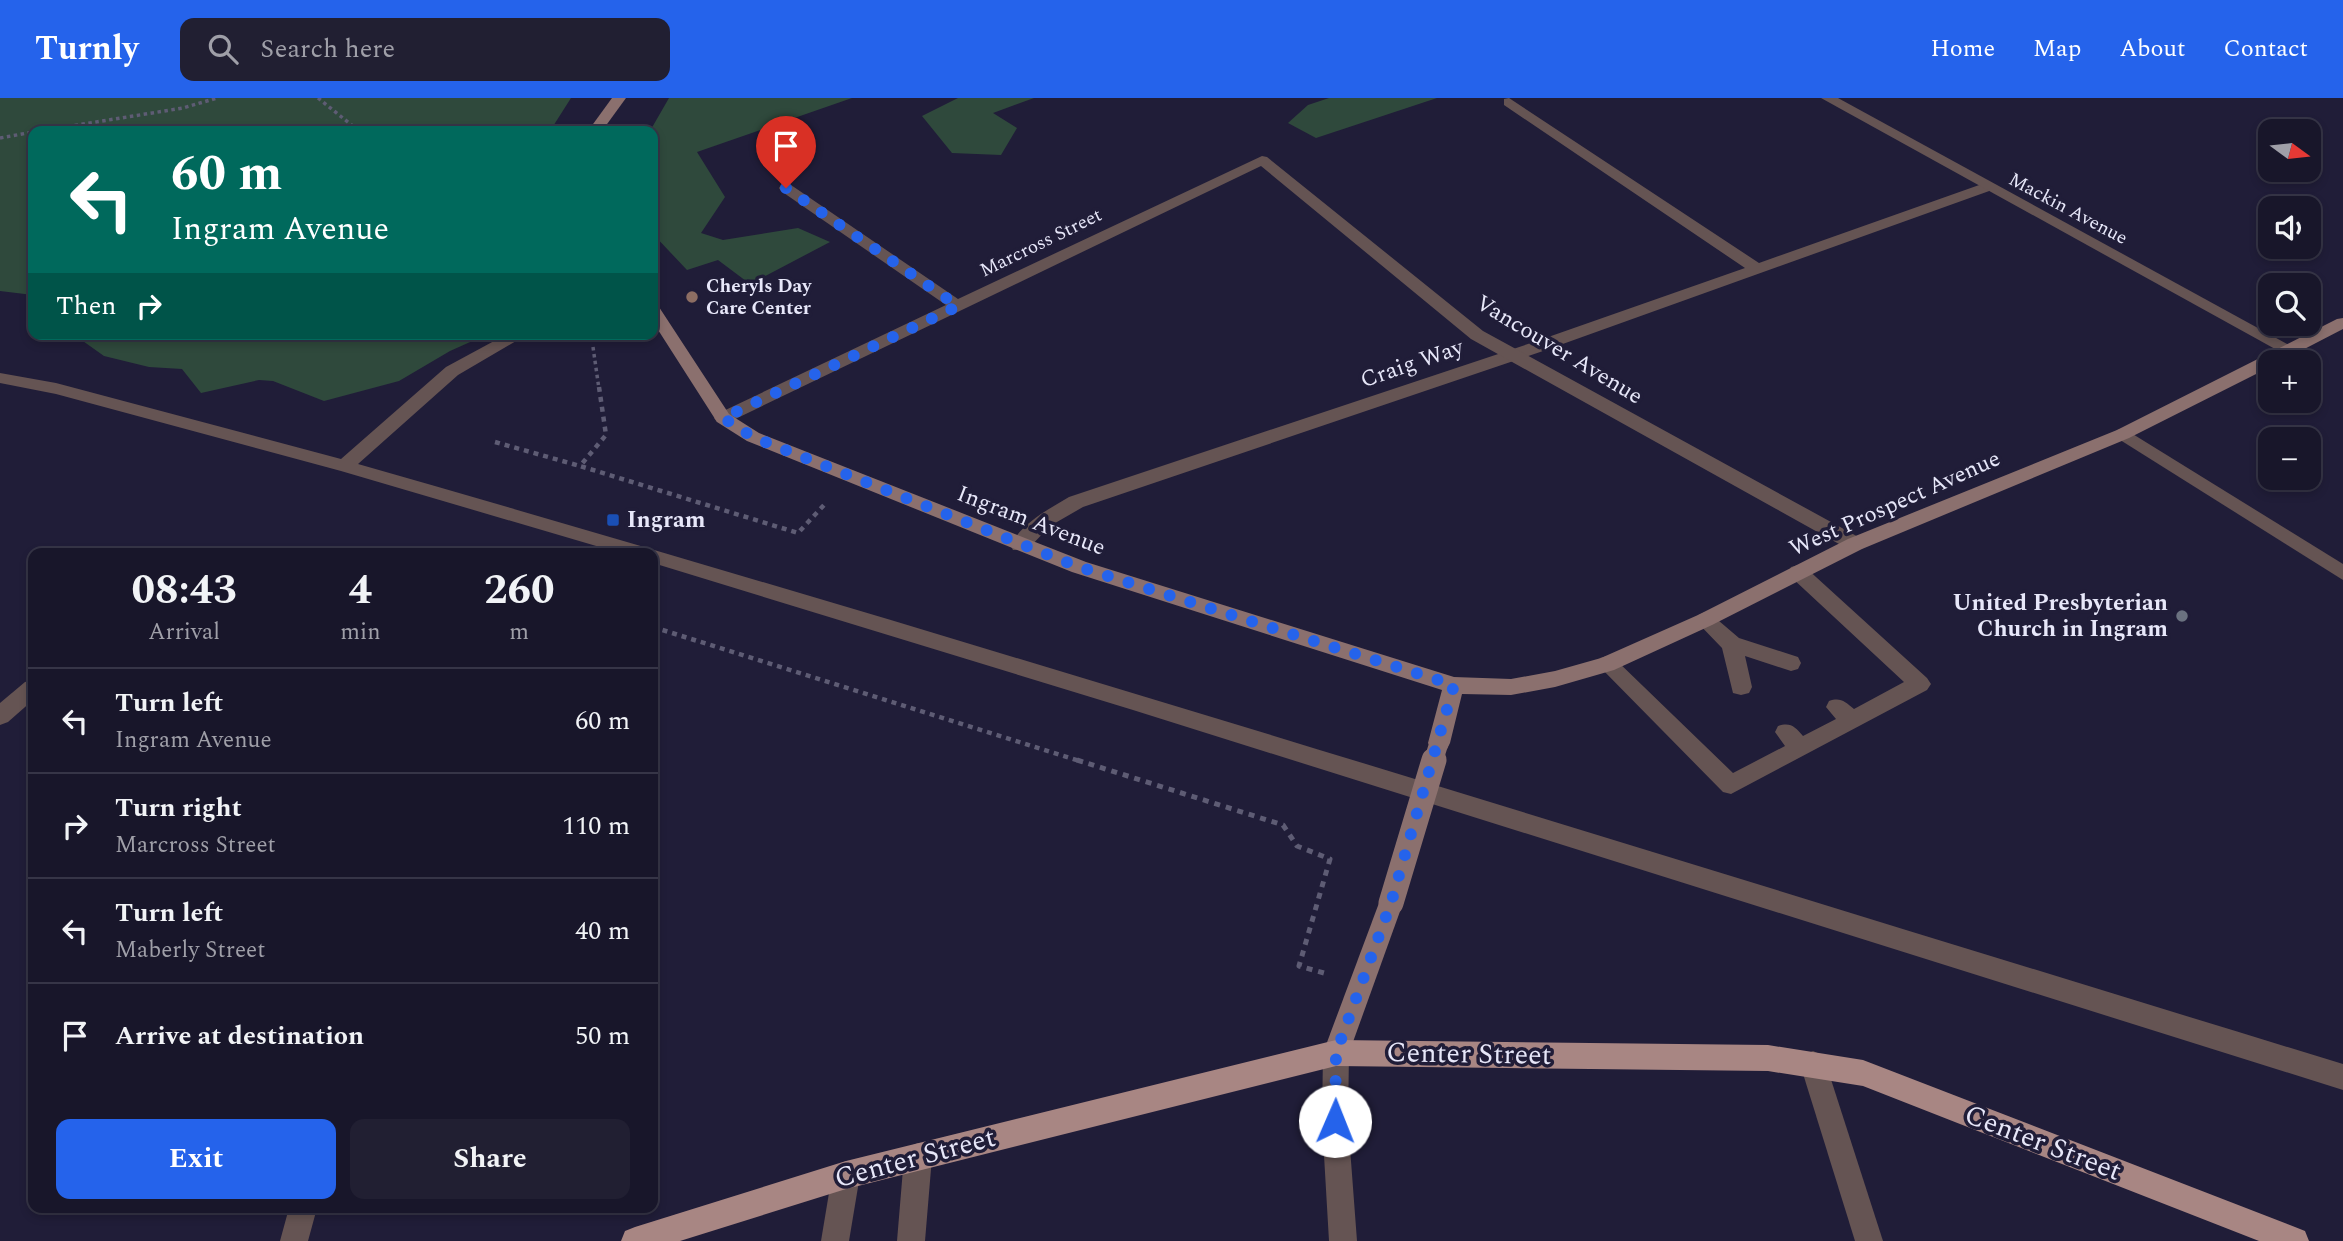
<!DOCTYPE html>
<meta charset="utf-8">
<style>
body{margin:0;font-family:Spectral,serif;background:#211f32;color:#f1f3f6;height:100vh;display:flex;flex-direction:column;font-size:26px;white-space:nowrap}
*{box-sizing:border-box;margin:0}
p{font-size:23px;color:#9f9fa8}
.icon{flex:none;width:38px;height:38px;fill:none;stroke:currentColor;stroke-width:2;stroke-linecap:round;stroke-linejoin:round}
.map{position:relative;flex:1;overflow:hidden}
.side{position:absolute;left:28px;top:450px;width:630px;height:665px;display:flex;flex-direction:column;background:#18162a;border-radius:14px;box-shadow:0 4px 10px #0003,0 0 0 2px #363547}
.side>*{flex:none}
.guide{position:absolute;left:28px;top:28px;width:630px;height:214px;border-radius:14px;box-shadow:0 4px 10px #0003,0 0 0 2px #363547;background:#00695c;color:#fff;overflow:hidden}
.needle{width:46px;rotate:105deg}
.controls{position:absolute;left:2258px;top:21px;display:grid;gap:14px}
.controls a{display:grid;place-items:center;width:63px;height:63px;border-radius:14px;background:#18162a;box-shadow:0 4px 10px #0003,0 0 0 2px #363547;font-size:35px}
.pin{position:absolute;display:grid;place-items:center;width:60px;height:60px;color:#fff;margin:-72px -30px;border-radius:50% 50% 50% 0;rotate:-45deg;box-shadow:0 0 7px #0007}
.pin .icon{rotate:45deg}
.me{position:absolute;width:77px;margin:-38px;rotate:1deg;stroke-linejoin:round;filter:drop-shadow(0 0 5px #0008)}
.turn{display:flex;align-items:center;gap:24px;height:147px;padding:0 28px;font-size:32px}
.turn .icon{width:91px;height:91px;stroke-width:2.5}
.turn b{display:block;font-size:49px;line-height:60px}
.then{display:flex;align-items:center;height:66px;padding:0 28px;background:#0003;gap:14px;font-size:26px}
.eta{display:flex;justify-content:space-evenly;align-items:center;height:119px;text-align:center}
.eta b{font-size:42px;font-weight:700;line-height:49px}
.action{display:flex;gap:14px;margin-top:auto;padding:14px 28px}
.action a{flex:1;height:80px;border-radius:14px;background:#2563eb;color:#fff;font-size:28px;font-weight:700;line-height:80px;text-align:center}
.action a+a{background:#211f32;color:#f1f3f6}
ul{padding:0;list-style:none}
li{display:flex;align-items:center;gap:21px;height:105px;padding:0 28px;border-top:2px solid #363547}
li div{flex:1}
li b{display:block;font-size:26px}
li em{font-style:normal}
header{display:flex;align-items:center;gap:42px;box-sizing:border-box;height:98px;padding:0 35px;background:#2563eb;color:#fff}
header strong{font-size:33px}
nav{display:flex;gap:38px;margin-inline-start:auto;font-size:24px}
.search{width:490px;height:63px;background:#211f32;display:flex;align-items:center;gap:18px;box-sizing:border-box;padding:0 24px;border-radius:14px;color:#9f9fa8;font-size:26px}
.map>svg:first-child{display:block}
.green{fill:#2f493c}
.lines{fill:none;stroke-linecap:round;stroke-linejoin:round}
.path-far2{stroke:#5e5c74;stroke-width:3.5;stroke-dasharray:3.5 3.5;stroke-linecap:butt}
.path-far1{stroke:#5e5c74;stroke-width:4.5;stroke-dasharray:5 5;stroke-linecap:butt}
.path{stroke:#5e5c74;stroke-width:5;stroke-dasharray:6 6;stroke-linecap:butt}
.lane{fill:#655453;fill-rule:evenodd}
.street{fill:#655453;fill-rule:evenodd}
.secondary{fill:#8b706e;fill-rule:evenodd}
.primary{fill:#a88683;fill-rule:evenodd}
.secondary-bridge-far1{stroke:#8b706e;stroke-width:19}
.secondary-bridge{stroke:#8b706e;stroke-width:25}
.route{stroke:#2563eb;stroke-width:12;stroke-dasharray:0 21.6}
.education-dot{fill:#8d6e63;stroke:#201d38;stroke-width:2.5}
.transit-dot{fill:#1a4fb4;stroke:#201d38;stroke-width:2.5}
.worship-dot{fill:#6b7280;stroke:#201d38;stroke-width:2.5}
.labels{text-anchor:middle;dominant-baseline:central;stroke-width:7;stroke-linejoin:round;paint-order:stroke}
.far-street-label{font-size:19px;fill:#e7e7f9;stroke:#201d38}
.far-poi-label{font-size:19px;font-weight:bold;fill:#e7e7f9;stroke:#201d38;text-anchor:start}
.street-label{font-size:23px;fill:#e7e7f9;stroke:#201d38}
.poi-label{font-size:23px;font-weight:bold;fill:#e7e7f9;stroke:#201d38;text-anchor:start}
.near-street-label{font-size:28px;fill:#e7e7f9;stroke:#201d38}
</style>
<header>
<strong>Turnly</strong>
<div class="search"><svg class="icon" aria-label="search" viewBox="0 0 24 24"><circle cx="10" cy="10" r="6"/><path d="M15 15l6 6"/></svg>Search here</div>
<nav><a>Home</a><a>Map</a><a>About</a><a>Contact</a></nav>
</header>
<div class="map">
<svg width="2343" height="1143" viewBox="0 0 2343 1143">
<rect width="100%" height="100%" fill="#201d38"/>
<g class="green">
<path d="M 0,0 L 571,0 L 550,33 L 33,33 L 33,197 L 0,193 Z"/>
<path d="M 669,0 L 852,0 L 697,54 L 725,99 L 701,135 L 723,142 L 798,130 L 830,144 L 750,186 L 718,162 L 687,172 L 653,136 L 653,33 L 650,33 Z"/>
<path d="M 958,0 L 1034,0 L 993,15 L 1017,30 L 1001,57 L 952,55 L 922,18 Z"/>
<path d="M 1329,0 L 1437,0 L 1316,40 L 1288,25 L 1308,7 Z"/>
<path d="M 73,236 L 488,236 L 450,253 L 399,283 L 324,303 L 273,283 L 259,282 L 201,295 L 182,271 L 149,269 L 104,258 Z"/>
</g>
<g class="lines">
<g class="path-far2">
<path d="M 318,0 L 359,33"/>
<path d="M 40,33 L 183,10 L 217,0"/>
<path d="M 0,40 L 33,34"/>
<path d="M 593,249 L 599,291"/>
</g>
<g class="path-far1">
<path d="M 599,289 L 606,337 L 580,368 L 798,435 L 824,407"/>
<path d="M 495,344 L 580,368"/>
<path d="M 653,529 L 1083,664"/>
</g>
<path class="path" d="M 1077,662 L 1283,727 L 1297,748 L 1330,761 L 1299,868 L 1324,875"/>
<g class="lane">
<path d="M 1509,0 L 1759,165 L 1982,86 L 1987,85 L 1994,89 L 1992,92 L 1546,252 L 1083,409 L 1050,428 L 1027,452 L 1013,452 L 1010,447 C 1024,424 1047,412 1069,399 L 1534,244 L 1745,170 L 1504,7 L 1504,1 Z"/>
<path d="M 507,236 L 528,236 L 458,277 L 358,366 C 1021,556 1682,764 2343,966 L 2343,992 L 1133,612 L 653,465 L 653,455 L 620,455 L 341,373 L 56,296 L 0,285 L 0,275 L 56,285 L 341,361 L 446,269 Z"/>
<path d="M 1798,467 L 1805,469 L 1927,580 L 1931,586 L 1927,592 L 1731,696 L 1723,694 L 1597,566 L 1600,560 L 1607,558 L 1614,560 L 1733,675 L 1785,648 L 1775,634 L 1778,628 C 1791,624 1795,629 1803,638 L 1836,621 L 1826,609 L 1829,603 C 1841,599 1845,604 1854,611 L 1904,584 L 1791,479 L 1788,474 L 1791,469 Z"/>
<path d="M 1705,514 L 1712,517 L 1739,540 L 1798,559 L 1801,565 L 1798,571 L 1791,573 L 1745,558 L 1752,589 L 1749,595 L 1741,597 L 1733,595 L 1722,550 L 1695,522 L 1698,517 Z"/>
<path d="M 1813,953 L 1822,957 L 1826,966 L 1883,1143 L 1855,1143 L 1800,966 L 1804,957 Z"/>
<path d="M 918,1045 L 928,1049 L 932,1059 L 925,1143 L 897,1143 L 904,1059 L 908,1049 Z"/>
<path d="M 846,1063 L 856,1067 L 860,1077 L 849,1143 L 821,1143 L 832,1077 L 836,1067 Z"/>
</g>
<g class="street">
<path d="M 1821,0 L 1838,0 L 2300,253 L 2298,257 L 2286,257 Z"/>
<path d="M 1262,58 L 1267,59 L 1483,233 L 1862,441 L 1865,446 L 1862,451 L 1848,451 L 1471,241 L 1261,68 L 729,324 L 717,324 L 714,320 L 717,316 L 946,207 L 781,93 L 779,90 L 781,87 L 791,87 L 958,201 Z"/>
<path d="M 2123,330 L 2343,466 L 2343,482 L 2117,340 L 2114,336 L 2117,332 Z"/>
<path d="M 33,582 L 33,602 L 8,624 L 0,627 L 0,605 L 25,584 Z"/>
<path d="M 1336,942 L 1345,946 L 1349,955 L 1348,1023 L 1357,1143 L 1329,1143 L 1322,1023 L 1323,955 L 1327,946 Z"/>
<path d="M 289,1110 L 317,1110 L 308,1143 L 280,1143 Z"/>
</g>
<g class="secondary">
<path d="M 612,0 L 626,0 L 602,33 L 588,33 Z"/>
<path d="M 653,207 L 659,209 L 729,316 L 759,335 L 1086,464 L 1454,579 L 1511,581 L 1555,573 L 1601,560 L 1698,517 L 1848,441 L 2117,332 L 2337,221 L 2343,220 L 2343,231 L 2279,264 L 2270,264 L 2270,269 L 2129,340 L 1862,451 L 1712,527 L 1614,572 L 1555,589 L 1511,597 L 1462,596 L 1450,645 L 1447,651 L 1439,654 L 1431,651 L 1428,645 L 1442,592 L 1072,474 L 747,343 L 717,324 L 653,224 Z"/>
<path d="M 1391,794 L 1400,797 L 1403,805 L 1349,955 L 1345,964 L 1336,968 L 1327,964 L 1323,955 L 1379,805 L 1382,797 Z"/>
</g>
<path class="primary" d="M 1336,942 L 1768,947 L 1863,962 L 2295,1129 L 2305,1133 L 2309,1143 L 2259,1143 L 1863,988 L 1768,973 L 1336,968 L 846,1091 L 680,1143 L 621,1143 L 625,1133 L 635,1129 L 846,1063 Z"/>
<path class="secondary-bridge-far1" d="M 1433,664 L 1439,645"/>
<path class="secondary-bridge" d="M 1391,805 L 1434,662"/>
</g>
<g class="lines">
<path class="route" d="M 786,90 L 958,208 L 723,320 L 753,339 L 1079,469 L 1454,587 L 1391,805 L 1336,955 L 1335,1023"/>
</g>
<circle class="education-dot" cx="692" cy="199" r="7"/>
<rect class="transit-dot" x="606" y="415" width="14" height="14" rx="3.5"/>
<circle class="worship-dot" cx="2182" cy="518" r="7"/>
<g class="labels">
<g class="far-street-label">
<text transform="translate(2068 111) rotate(28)">Mackin Avenue</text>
<text transform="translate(1041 145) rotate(-26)">Marcross Street</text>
</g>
<g class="far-poi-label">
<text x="706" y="188">Cheryls Day<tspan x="706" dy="22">Care Center</tspan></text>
</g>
<g class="street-label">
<text transform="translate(1559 252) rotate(31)">Vancouver Avenue</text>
<text transform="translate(1412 266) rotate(-19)">Craig Way</text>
<text transform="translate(1895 406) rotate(-24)">West Prospect Avenue</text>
<text transform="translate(1031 423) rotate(21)">Ingram Avenue</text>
</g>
<g class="poi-label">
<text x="627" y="422">Ingram</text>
<text x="2168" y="505" text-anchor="end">United Presbyterian<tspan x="2168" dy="26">Church in Ingram</tspan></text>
</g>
<g class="near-street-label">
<text transform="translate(1469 956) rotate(1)">Center Street</text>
<text transform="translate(2043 1045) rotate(21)">Center Street</text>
<text transform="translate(915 1060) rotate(-15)">Center Street</text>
</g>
</g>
</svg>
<div class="controls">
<a><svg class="needle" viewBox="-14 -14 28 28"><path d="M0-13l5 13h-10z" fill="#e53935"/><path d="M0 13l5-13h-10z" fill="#9f9fa8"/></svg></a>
<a><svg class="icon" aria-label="sound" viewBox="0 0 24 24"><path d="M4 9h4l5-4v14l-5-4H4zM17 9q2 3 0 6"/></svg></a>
<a><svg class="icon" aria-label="search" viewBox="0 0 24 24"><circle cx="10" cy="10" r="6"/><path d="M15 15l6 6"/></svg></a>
<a>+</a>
<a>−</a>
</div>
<div class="pin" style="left:786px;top:90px;background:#d93025"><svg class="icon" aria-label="arrive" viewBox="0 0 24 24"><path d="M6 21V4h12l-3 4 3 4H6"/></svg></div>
<svg class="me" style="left:1335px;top:1023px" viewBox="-20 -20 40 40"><circle r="19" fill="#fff"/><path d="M0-13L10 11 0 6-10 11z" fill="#2563eb"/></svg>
<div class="guide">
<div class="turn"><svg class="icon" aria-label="left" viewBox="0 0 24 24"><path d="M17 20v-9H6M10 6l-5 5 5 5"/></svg><div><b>60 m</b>Ingram Avenue</div></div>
<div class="then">Then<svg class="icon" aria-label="right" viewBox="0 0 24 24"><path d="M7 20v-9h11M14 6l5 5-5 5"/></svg></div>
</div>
<section class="side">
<div class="eta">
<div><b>08:43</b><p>Arrival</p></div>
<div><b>4</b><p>min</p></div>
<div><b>260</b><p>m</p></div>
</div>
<ul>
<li><svg class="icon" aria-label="left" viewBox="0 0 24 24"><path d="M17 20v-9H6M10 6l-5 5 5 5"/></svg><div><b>Turn left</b><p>Ingram Avenue</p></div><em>60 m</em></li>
<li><svg class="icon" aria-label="right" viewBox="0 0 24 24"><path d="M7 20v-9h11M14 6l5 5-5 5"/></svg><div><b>Turn right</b><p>Marcross Street</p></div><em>110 m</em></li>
<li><svg class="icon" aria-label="left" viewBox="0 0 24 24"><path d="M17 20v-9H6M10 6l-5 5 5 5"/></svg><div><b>Turn left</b><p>Maberly Street</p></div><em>40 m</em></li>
<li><svg class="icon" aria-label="arrive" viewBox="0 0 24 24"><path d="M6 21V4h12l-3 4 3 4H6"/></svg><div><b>Arrive at destination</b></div><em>50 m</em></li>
</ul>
<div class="action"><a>Exit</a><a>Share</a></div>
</section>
</div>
